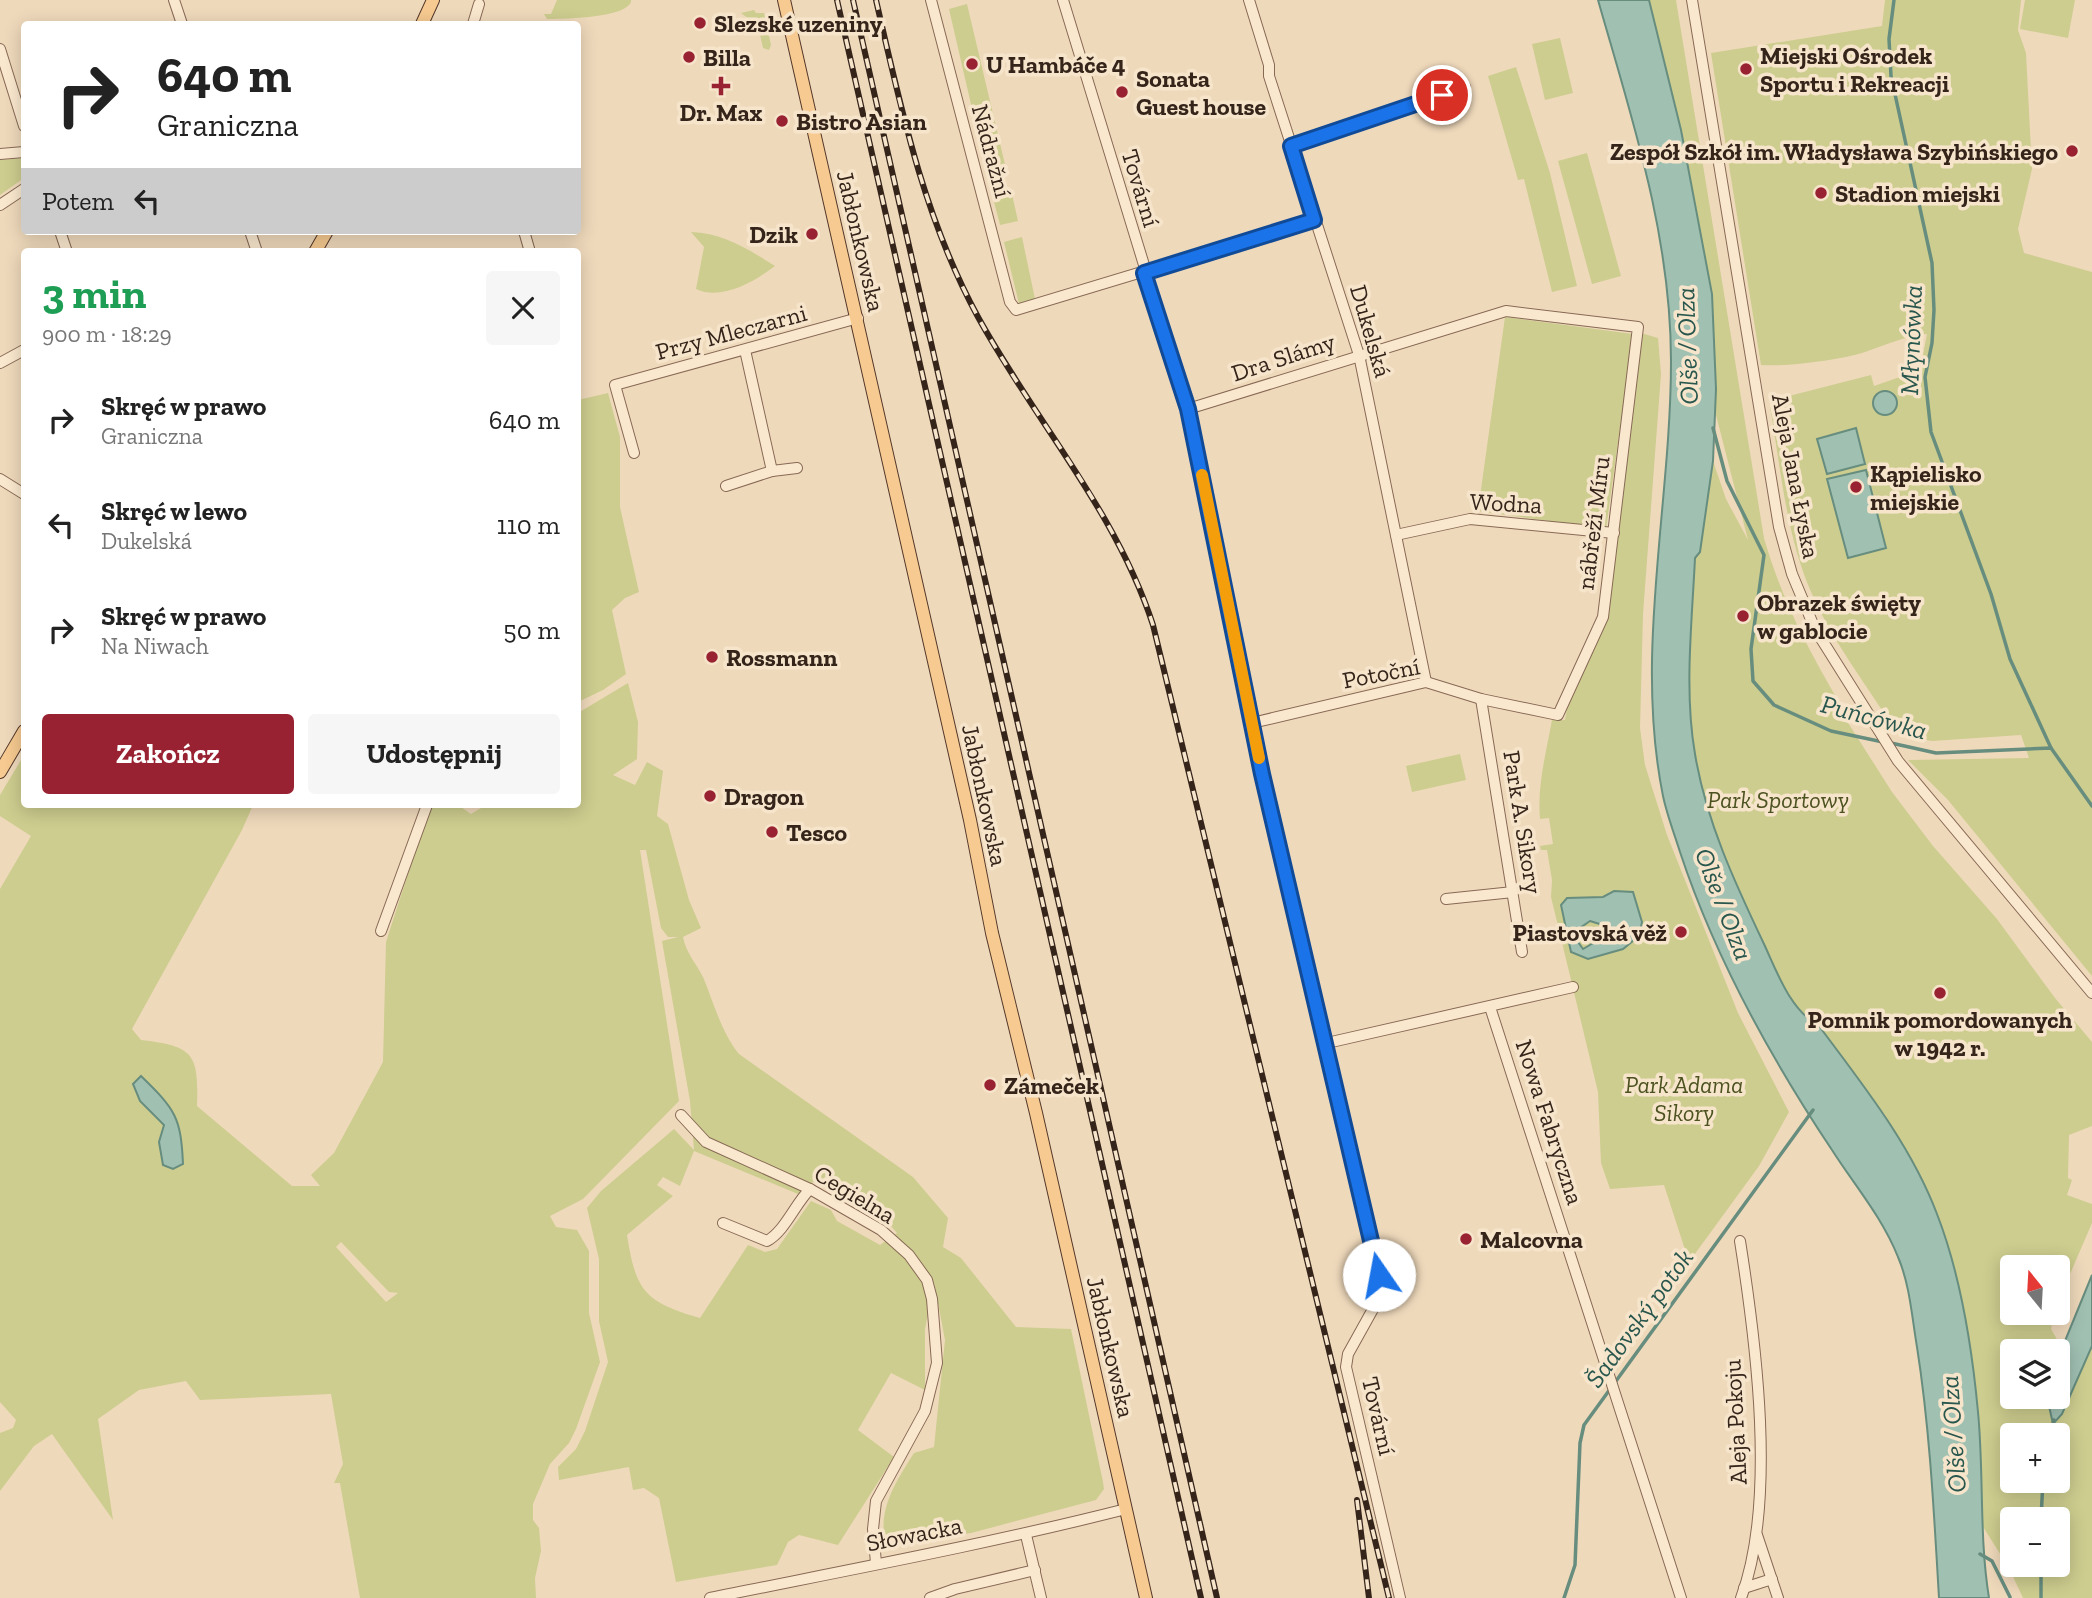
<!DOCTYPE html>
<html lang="pl">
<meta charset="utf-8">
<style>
body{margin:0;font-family:"Zilla Slab",serif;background:#f6f6f6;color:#222;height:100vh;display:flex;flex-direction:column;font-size:26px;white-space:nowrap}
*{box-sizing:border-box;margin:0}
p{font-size:23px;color:#767676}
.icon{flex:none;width:38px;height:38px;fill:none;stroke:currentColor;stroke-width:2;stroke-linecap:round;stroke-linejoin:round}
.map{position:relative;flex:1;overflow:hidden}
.details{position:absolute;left:21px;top:248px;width:560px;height:560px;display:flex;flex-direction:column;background:#fff;border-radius:7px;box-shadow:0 4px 18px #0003}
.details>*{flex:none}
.top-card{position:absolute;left:21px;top:21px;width:560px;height:214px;border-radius:7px;box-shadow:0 4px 18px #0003;background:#fff;color:#222;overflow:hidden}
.needle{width:46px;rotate:342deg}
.tools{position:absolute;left:2000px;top:1255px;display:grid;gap:14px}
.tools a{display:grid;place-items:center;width:70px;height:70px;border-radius:7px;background:#fff;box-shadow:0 4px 18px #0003;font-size:35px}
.pin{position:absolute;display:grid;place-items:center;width:60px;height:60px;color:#fff;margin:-30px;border:4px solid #fff;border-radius:50%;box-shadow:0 2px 7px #0007}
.me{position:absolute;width:77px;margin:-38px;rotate:348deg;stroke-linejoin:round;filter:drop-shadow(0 0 5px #0008)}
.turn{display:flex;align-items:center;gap:24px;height:147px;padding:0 21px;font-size:32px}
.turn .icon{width:91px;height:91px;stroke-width:2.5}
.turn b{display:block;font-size:49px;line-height:60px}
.then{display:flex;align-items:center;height:66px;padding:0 21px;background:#0003;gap:14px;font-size:26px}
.round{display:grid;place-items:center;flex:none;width:74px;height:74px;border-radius:7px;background:#f6f6f6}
.summary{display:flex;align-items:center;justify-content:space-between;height:119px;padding:0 21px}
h1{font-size:42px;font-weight:800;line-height:52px;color:#1e9e55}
.action{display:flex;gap:14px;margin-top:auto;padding:14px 21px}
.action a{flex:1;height:80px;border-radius:7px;background:#982231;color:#fff;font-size:28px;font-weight:800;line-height:80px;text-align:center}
.action a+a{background:#f6f6f6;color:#222}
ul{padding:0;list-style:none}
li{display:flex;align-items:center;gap:21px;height:105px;padding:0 21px}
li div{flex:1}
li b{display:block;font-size:26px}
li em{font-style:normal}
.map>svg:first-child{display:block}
.green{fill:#cdcd8f;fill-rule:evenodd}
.water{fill:#a0c0b2;stroke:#678d7f;stroke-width:2;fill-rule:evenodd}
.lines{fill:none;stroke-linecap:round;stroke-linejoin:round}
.stream{stroke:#678d7f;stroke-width:3.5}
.minor-casing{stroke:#876955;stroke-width:12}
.major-casing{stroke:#54382a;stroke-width:14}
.minor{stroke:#fae8ce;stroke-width:10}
.major{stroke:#f6ca90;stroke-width:12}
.rail-casing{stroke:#35241a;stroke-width:6}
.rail{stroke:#f6e5cb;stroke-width:3.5;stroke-dasharray:10;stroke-linecap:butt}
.route-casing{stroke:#114b97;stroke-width:18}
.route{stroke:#1a73e8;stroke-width:12}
.slow{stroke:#f59e0b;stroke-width:12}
.poi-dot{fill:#982231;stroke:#f6e5cb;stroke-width:2.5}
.labels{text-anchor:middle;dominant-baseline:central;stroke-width:7;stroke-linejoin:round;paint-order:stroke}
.poi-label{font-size:24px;font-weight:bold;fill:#35241a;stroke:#f6e5cb;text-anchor:start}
.street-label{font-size:24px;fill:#35241a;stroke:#f6e5cb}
.park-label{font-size:24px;font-style:italic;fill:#4c5220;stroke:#f6e5cb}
.water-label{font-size:26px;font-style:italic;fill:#29564d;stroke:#f6e5cb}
</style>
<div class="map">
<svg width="2092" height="1598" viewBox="0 0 2092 1598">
<rect width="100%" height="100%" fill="#efd9bb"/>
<g class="green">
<path d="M 557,0 L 631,0 L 631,2 C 625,18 563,19 547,19 L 544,14 L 551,14 Z"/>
<path d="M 1649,0 L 1676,0 L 1764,538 C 1782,600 1805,643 1837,699 L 1835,701 L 1839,707 L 1842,706 L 1845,718 L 1892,792 L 1933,846 L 1997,919 L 2055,998 L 2092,1042 L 2092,1126 L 2069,1135 L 2068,1178 L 2072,1180 L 2067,1195 L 2092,1204 L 2092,1223 L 2058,1302 L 2058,1267 L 2012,1267 L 2012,1312 L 2054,1313 L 2051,1329 L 2062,1348 L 2058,1358 L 2058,1351 L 2012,1351 L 2012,1396 L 2047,1397 L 2047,1407 L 2062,1414 L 2092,1346 L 2092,1598 L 2023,1598 L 2009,1568 L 1980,1522 L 1979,1415 L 1937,1213 L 1885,1115 L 1819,1026 C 1789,1009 1775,968 1761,939 C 1734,879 1706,819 1695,754 C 1684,691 1692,622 1695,558 L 1700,551 L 1713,461 L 1726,499 L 1748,540 L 1715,411 L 1712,294 L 1681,130 ZM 2012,1435 L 2058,1435 L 2058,1480 L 2012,1480 ZM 2012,1519 L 2058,1519 L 2058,1564 L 2012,1564 Z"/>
<path d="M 1885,0 L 2021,0 L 2018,30 L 2026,53 L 2032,169 L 2018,229 L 2024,253 L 2092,272 L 2092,976 L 1948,800 L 1908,760 L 2029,758 L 2021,735 L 1932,741 L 1898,735 C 1869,688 1834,644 1812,594 C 1786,536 1781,469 1770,407 L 1790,401 L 1789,396 L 1871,375 L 1874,386 L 1920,370 L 1927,334 C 1904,336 1886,345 1865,352 C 1841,360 1786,367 1761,365 L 1711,53 L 1882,26 Z"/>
<path d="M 2025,0 L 2075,0 L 2068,38 L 2020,29 Z"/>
<path d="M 967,4 L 1007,173 L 988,178 L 949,9 Z"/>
<path d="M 754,10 L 756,13 L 764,13 L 771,45 L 769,50 L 763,48 L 758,26 L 741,13 Z"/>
<path d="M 1560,38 L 1573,93 L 1545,100 L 1532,44 Z"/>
<path d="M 1516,67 L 1550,173 L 1577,286 L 1552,292 L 1524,179 L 1518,180 L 1488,76 Z"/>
<path d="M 1587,153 L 1621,276 L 1592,284 L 1558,161 Z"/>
<path d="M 24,158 L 24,178 L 0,195 L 0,160 Z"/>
<path d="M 1011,190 L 1018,221 L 1000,225 L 992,194 Z"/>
<path d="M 691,232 C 723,233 748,249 775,266 C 754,282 722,301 696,289 L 704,247 Z"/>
<path d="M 1022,237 L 1035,299 L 1019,304 L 1004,242 Z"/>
<path d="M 1505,317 L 1633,334 L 1606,529 L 1478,511 Z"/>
<path d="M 1641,333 L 1658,338 L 1661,374 L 1643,614 L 1640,728 L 1645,765 L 1667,835 L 1738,1013 L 1789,1112 L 1759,1166 L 1689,1262 L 1664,1185 L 1610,1189 L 1601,1163 L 1598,1092 L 1551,897 L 1552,880 L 1547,850 L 1541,850 L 1540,846 L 1553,844 L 1549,818 L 1540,819 C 1537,786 1546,753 1552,720 L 1565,720 L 1568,702 L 1607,620 Z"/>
<path d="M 608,393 L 620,437 L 620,507 L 639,592 L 625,598 L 612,610 L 626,674 L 603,690 L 578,702 L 578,400 Z"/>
<path d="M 628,683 L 638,722 L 637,759 L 613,775 L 635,785 L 647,762 L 663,771 L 657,816 L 668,824 L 689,900 L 701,928 L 683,937 C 686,953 696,963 703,977 C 714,1003 721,1032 739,1054 L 913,1177 L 948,1218 L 943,1247 L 961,1258 L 1016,1327 L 1071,1329 L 1103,1482 L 1104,1489 L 1096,1500 L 971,1533 L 892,1546 L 885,1541 C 878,1508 897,1480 914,1453 L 934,1447 L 945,1340 L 934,1282 L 925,1329 L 925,1390 L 891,1373 L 858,1430 L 894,1457 L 838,1545 L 799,1535 L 788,1542 L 777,1565 L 676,1582 L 659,1498 L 644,1488 L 633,1490 L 629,1467 L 559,1480 L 558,1467 L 576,1449 L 585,1431 L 608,1362 L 599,1321 L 599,1259 L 587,1208 L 601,1191 L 674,1129 L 694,1150 L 690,1101 L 662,941 L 678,937 L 668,937 L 661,928 L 646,850 L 640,850 L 679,1101 L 583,1199 L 550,1216 L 556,1227 L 577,1230 L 589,1251 L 589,1313 L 600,1362 L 576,1429 L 569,1443 L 550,1464 L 533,1504 L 533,1520 L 539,1528 L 541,1551 L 535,1578 L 536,1598 L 360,1598 L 340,1483 L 334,1483 L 343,1464 L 331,1394 L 200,1400 L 186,1381 L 139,1390 L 98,1419 L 113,1520 L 52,1434 L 34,1446 L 0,1491 L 0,1433 L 13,1428 L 16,1420 L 0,1402 L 0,889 L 31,836 L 0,816 L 0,795 L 24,755 L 24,805 L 253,805 L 242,830 L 132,1029 L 141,1040 C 194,1046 199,1054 197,1106 L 292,1186 L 320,1186 L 311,1175 L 334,1153 L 383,1062 L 386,942 L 430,805 L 458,805 L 471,814 L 486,805 L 578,805 L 578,713 ZM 694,1151 L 798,1194 L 813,1182 L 883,1217 L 897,1233 L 880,1245 L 837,1221 L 831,1210 L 811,1201 L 777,1249 L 765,1252 L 748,1245 L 700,1318 C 645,1302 636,1292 627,1235 L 673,1196 L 657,1185 L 663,1177 L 680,1186 ZM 341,1242 L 389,1292 L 398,1293 L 386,1302 L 336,1247 Z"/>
<path d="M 1460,754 L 1466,780 L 1412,792 L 1406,766 Z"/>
</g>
<g class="water">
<path d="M 1598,0 L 1649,0 L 1681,130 L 1712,294 L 1716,389 L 1713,461 L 1700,552 L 1695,558 C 1692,622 1684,691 1695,754 C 1706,821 1735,883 1764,944 C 1777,972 1790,1010 1819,1026 C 1863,1085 1911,1145 1937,1214 C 1961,1276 1972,1347 1978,1412 C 1984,1474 1979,1536 1989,1598 L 1939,1598 C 1934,1514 1930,1430 1917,1347 C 1912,1318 1910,1285 1898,1257 C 1882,1217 1855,1186 1832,1150 C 1770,1057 1715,958 1680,852 C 1674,833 1667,815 1663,796 C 1634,653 1671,505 1671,361 C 1671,235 1632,119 1598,0 Z"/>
<circle cx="1885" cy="403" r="12"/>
<path d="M 1856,428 L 1865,464 L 1827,474 L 1817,439 Z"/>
<path d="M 1866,470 L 1886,548 L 1848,558 L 1827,479 Z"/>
<path d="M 1614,891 L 1633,892 L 1642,922 L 1639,936 L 1623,949 L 1588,959 L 1571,952 L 1561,905 L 1567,898 L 1603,897 ZM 1590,921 L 1606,926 L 1607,935 L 1583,949 L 1576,939 L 1580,928 Z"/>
<path d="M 141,1076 C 175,1109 181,1117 183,1164 L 173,1169 L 163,1165 L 159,1142 L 164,1125 L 140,1101 L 133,1084 Z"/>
<path d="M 2092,1275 L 2092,1346 L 2062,1414 L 2053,1424 L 2047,1397 L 2058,1396 L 2058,1358 Z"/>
</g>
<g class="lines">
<g class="stream">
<path d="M 1894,0 L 1889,39 L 1891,76 L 1932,263 L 1934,310 L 1932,343 L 1925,377 L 1931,432 L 1991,594 L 2010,659 L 2051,748"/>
<path d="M 1713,428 L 1727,481 L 1764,555 L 1751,649 L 1753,681 L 1774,705 L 1831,731 L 1883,742"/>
<path d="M 1891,743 L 1936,753 L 2051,748 L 2092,806"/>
<path d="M 2050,1435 L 2054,1420"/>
<path d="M 2041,1519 L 2043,1480"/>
<path d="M 1980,1554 L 1992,1561 L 2010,1597"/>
<path d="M 2041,1564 L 2041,1598"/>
<path d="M 1564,1598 L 1575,1565 L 1580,1443 L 1584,1425 L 1813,1110"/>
</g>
<g class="minor-casing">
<g id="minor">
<path d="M 174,0 L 182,24"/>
<path d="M 931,0 L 1010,302 L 1016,310 L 1314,220"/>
<path d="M 1063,0 L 1188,409 L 1262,774 L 1379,1275 L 1378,1300 L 1348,1354 L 1346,1367 L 1400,1598"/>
<path d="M 1249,0 L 1269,65 L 1269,76 L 1359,355 L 1426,682"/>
<path d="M 1692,0 L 1779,527 L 1792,574 L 1815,629 L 1898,761 L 2092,993"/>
<path d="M 473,24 L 479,4"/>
<path d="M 0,49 L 24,126"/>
<path d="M 1291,146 L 1465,87"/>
<path d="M 0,154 L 24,152"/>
<path d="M 0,205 L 24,189"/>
<path d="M 60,231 L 67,252"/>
<path d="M 250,231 L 257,252"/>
<path d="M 524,231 L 530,252"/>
<path d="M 745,350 L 772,471"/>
<path d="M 0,363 L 24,350"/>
<path d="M 1188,409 L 1506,311 L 1638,327 L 1603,617 L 1558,715 L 1481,699 L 1426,682 L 1252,723"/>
<path d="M 634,453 L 615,385 L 858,318"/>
<path d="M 0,479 L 24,494"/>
<path d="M 726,486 L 772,471 L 797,468"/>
<path d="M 1396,535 L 1470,519 L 1614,533"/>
<path d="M 1481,699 L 1522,952"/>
<path d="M 1446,899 L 1513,892"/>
<path d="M 381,931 L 427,805"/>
<path d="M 1490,1007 L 1681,1598"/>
<path d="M 1327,1043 L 1573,987"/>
<path d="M 681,1115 L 706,1142 L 810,1189 L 881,1230 L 909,1255 L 927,1280 L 932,1299 L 937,1363 L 925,1411 L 876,1501 L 873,1529 L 876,1563"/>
<path d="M 723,1223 L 767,1241 C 785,1231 795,1204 810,1189"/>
<path d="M 1740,1241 C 1756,1342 1777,1502 1741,1598"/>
<path d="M 1026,1535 L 1041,1598"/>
<path d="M 1757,1535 L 1778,1598"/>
<path d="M 1744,1588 L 1772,1579"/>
<path d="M 710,1598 C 848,1570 988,1544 1126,1509"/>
<path d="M 930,1598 L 955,1589 L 1035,1570"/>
</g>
</g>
<g class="major-casing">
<g id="major">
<path d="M 784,0 L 970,820 L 992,933 L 1036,1113 L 1146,1598"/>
<path d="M 422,24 L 433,0"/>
<path d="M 315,252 L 327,231"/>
<path d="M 0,772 L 24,731"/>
</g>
</g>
<use href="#minor" class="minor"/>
<use href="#major" class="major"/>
<g class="rail-casing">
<g id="rail">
<path d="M 837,0 L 1201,1598"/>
<path d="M 853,0 L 1217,1598"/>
<path d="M 876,0 C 901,109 924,218 978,317 C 1035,421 1116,511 1153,625 L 1389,1598"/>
<path d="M 1357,1500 L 1369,1598"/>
</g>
</g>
<use href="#rail" class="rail"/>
</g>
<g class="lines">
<g class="route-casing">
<path id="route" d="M 1379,1275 L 1262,774 L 1188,409 L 1144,273 L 1314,220 L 1291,146 L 1442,95"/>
</g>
<use href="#route" class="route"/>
<path class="slow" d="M 1202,475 L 1259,758"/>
</g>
<g class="poi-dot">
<circle cx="700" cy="23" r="7"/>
<circle cx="689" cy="57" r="7"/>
<circle cx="972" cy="64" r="7"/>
<circle cx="1746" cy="69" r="7"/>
<path d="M717.5 75.5h7v7h7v7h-7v7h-7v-7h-7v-7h7z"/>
<circle cx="1122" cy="92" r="7"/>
<circle cx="782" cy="121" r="7"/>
<circle cx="2072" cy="151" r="7"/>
<circle cx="1821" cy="193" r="7"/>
<circle cx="812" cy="234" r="7"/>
<circle cx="1856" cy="487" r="7"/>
<circle cx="1743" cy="616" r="7"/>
<circle cx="712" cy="657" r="7"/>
<circle cx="710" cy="796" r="7"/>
<circle cx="772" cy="832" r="7"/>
<circle cx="1681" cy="932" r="7"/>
<circle cx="1940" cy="993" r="7"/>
<circle cx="990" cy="1085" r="7"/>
<circle cx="1466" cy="1239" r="7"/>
</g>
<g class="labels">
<g class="poi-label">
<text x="714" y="23">Slezské uzeniny</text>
<text x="1760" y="55">Miejski Ośrodek<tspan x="1760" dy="28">Sportu i Rekreacji</tspan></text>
<text x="703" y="57">Billa</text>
<text x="986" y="64">U Hambáče 4</text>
<text x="1136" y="78">Sonata<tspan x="1136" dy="28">Guest house</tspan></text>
<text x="721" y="112" text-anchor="middle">Dr. Max</text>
<text x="796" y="121">Bistro Asian</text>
<text x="2058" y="151" text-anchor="end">Zespół Szkół im. Władysława Szybińskiego</text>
<text x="1835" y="193">Stadion miejski</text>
<text x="798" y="234" text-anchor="end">Dzik</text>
<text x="1870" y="473">Kąpielisko<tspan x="1870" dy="28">miejskie</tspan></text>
<text x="1757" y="602">Obrazek święty<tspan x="1757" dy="28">w gablocie</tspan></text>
<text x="726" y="657">Rossmann</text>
<text x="724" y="796">Dragon</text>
<text x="786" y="832">Tesco</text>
<text x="1667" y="932" text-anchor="end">Piastovská věž</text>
<text x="1940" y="1019" text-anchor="middle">Pomnik pomordowanych<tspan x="1940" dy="28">w 1942 r.</tspan></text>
<text x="1004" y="1085">Zámeček</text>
<text x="1480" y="1239">Malcovna</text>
</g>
<g class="street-label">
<text transform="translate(992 151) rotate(75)">Nádražní</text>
<text transform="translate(1141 188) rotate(73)">Tovární</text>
<text transform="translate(861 241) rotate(77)">Jabłonkowska</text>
<text transform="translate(1371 331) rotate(74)">Dukelská</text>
<text transform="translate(731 332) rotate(-15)">Przy Mleczarni</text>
<text transform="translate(1283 357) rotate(-18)">Dra Slámy</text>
<text transform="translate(1796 476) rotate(79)">Aleja Jana Łyska</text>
<text transform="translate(1506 503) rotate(3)">Wodna</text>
<text transform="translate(1593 523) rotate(-83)">nábřeží Míru</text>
<text transform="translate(1381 673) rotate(-11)">Potoční</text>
<text transform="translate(985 795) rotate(78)">Jabłonkowska</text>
<text transform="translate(1523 822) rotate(81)">Park A. Sikory</text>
<text transform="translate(1550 1122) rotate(72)">Nowa Fabryczna</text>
<text transform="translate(855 1194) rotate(31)">Cegielna</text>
<text transform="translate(1111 1347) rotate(77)">Jabłonkowska</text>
<text transform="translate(1379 1416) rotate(77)">Tovární</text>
<text transform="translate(1735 1422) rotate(-93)">Aleja Pokoju</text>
<text transform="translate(914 1534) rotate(-11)">Słowacka</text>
</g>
<g class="park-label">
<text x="1778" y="799">Park Sportowy</text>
<text x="1684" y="1084">Park Adama<tspan x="1684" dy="28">Sikory</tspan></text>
</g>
<g class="water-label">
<text transform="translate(1911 340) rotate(-88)">Młynówka</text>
<text transform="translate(1687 346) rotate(-92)">Olše / Olza</text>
<text transform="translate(1874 717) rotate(15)">Puńcówka</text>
<text transform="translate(1724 904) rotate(69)">Olše / Olza</text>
<text transform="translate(1639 1318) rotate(-54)">Šadovský potok</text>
<text transform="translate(1953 1434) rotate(-94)">Olše / Olza</text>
</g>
</g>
</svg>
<div class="tools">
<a><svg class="needle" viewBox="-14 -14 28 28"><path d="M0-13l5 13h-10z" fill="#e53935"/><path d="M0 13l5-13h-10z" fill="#767676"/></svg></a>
<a><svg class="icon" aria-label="layers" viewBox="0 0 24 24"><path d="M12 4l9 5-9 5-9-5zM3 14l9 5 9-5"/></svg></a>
<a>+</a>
<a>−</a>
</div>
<div class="pin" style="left:1442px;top:95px;background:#d93025"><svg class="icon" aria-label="arrive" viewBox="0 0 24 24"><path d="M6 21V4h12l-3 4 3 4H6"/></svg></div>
<svg class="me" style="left:1379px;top:1275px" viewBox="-20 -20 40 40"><circle r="19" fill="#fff"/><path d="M0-13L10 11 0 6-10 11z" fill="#1a73e8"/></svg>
<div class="top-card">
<div class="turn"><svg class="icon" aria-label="right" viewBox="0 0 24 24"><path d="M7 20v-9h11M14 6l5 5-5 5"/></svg><div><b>640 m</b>Graniczna</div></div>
<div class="then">Potem<svg class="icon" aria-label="left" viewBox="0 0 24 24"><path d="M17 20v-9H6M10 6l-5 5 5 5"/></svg></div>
</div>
<section class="details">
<div class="summary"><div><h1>3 min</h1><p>900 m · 18:29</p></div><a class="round"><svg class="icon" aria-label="close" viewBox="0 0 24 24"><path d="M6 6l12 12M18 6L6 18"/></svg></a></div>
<ul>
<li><svg class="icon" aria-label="right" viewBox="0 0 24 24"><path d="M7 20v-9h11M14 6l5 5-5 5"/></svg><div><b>Skręć w prawo</b><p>Graniczna</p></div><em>640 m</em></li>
<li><svg class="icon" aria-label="left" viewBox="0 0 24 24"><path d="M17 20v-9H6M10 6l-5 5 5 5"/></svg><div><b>Skręć w lewo</b><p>Dukelská</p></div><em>110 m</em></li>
<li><svg class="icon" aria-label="right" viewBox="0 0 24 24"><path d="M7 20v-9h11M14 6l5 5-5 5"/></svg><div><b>Skręć w prawo</b><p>Na Niwach</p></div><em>50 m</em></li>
</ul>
<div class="action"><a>Zakończ</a><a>Udostępnij</a></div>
</section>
</div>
